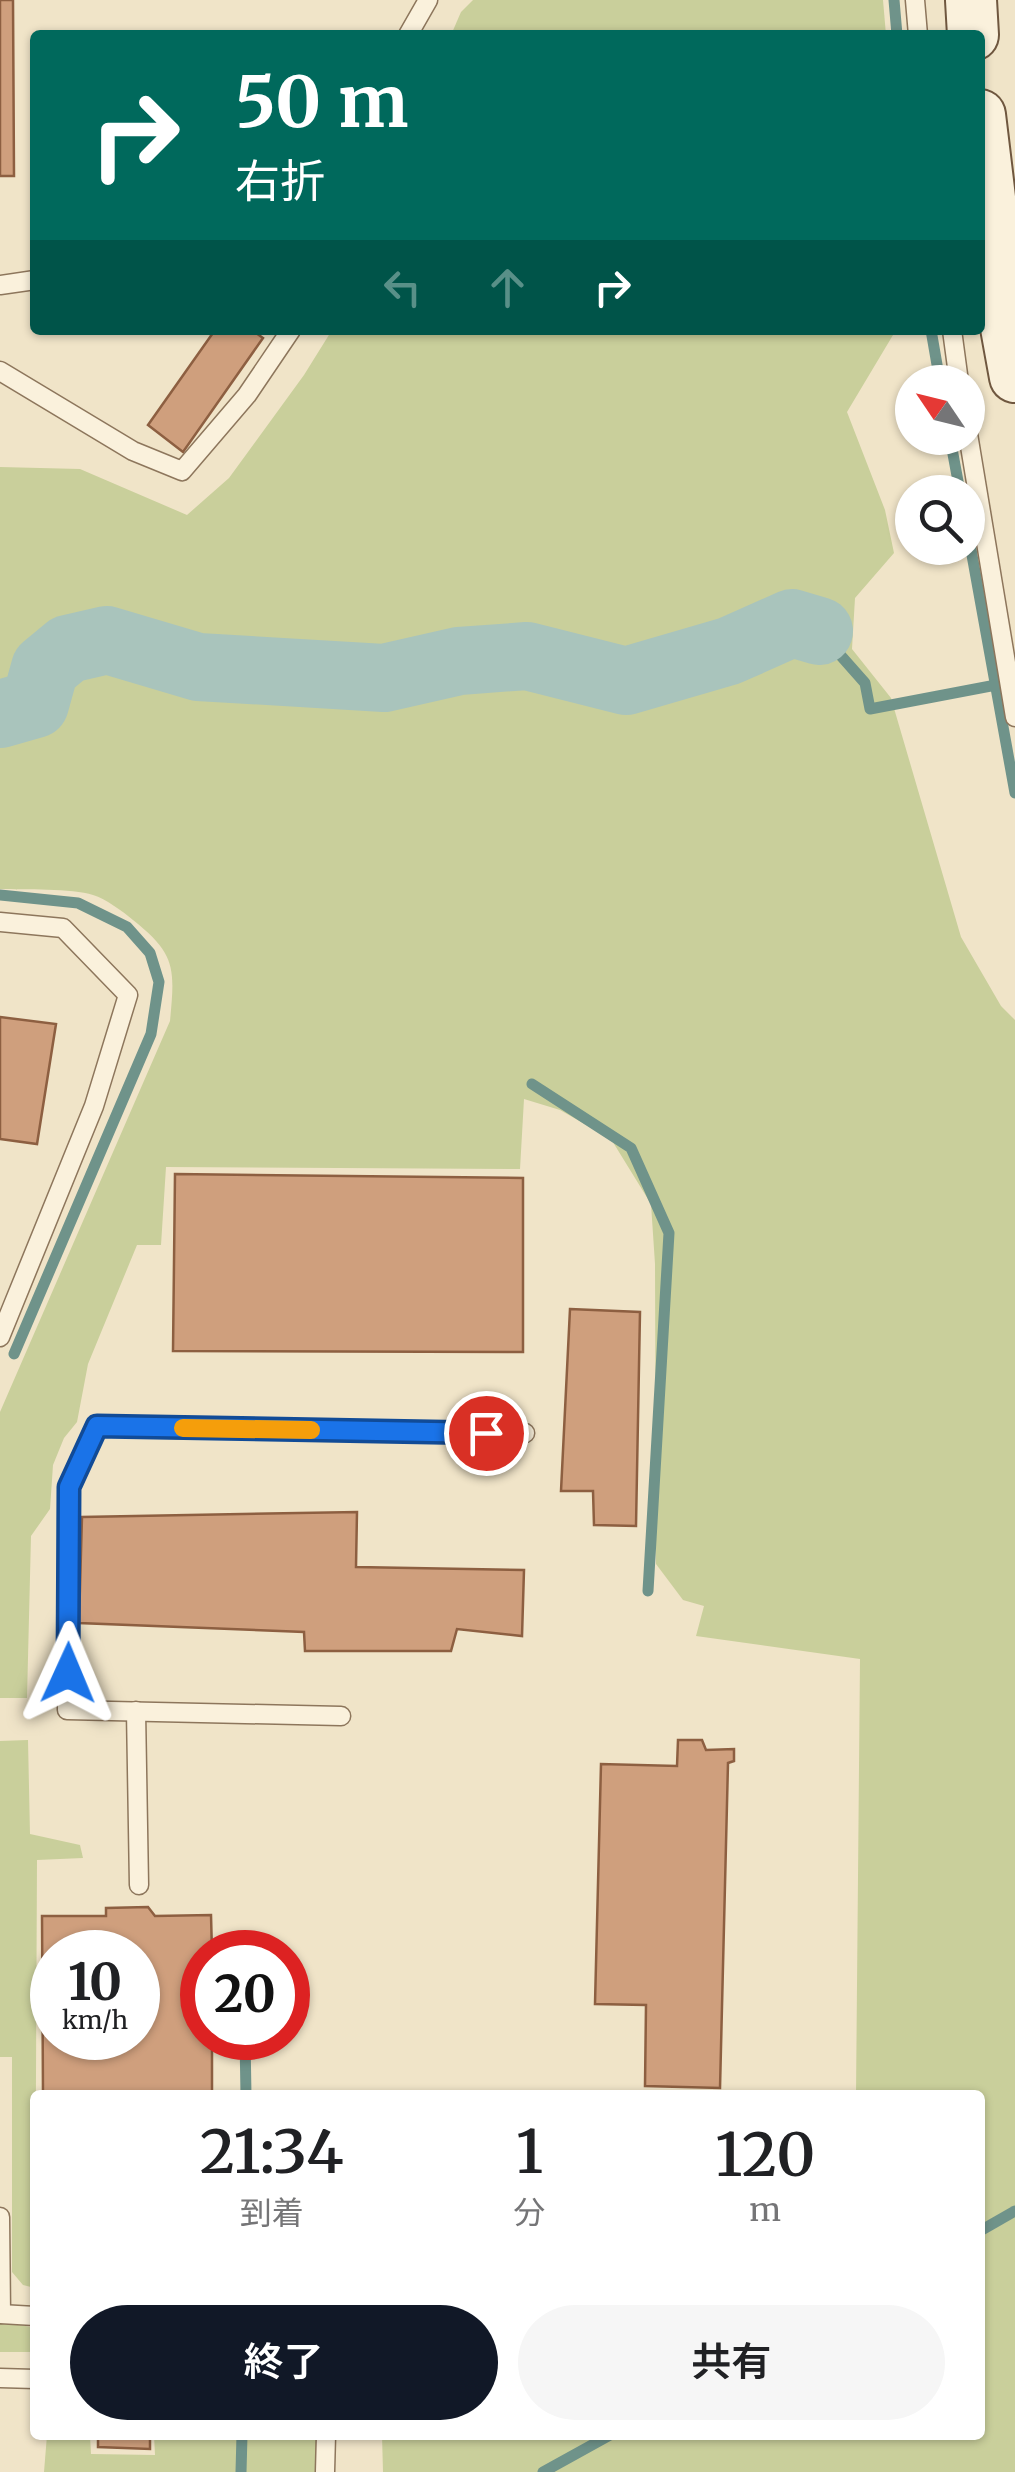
<!DOCTYPE html>
<html lang="ja">
<meta charset="utf-8">
<style>
body{margin:0;font-family:Merriweather,"Noto Sans JP",serif;background:#f6f6f6;color:#202124;height:100vh;display:flex;flex-direction:column;font-size:38px;white-space:nowrap}
*{box-sizing:border-box;margin:0}
p{font-size:32px;color:#757577}
.icon{flex:none;width:55px;height:55px;fill:none;stroke:currentColor;stroke-width:2;stroke-linecap:round;stroke-linejoin:round}
.map{position:relative;flex:1;overflow:hidden}
.panel{position:absolute;left:30px;top:2090px;width:955px;height:350px;display:flex;flex-direction:column;background:#fff;border-radius:10px;box-shadow:0 2px 8px #0004}
.panel>*{flex:none}
.banner{position:absolute;left:30px;top:30px;width:955px;height:305px;border-radius:10px;box-shadow:0 2px 8px #0004;background:#00695c;color:#fff;overflow:hidden}
.needle{width:65px;rotate:305deg}
.controls{position:absolute;left:895px;top:365px;display:grid;gap:20px}
.controls a{display:grid;place-items:center;width:90px;height:90px;border-radius:50%;background:#fff;box-shadow:0 2px 8px #0004;font-size:50px}
.speed{position:absolute;left:30px;top:1930px;display:flex;gap:20px;font-size:50px;font-weight:700;text-align:center}
.speed>*{display:grid;place-content:center;width:130px;height:130px;border-radius:50%;background:#fff;box-shadow:0 2px 8px #0004;line-height:1}
.speed small{font-size:25px;font-weight:400}
.speed .limit{border:15px solid #d22;background:#fff;color:#111}
.pin{position:absolute;display:grid;place-items:center;width:85px;height:85px;color:#fff;margin:-42px;border:5px solid #fff;border-radius:50%;box-shadow:0 2px 10px #0007}
.me{position:absolute;width:110px;margin:-55px;rotate:1deg;stroke-linejoin:round;filter:drop-shadow(0 0 8px #0008)}
.turn{display:flex;align-items:center;gap:35px;height:210px;padding:0 40px;font-size:45px}
.turn .icon{width:130px;height:130px;stroke-width:2.5}
.turn b{display:block;font-size:70px;line-height:85px}
.lanes{display:flex;align-items:center;height:95px;padding:0 40px;background:#0003;justify-content:center;gap:50px;direction:ltr}
.lanes .off{opacity:.35}
.eta{display:flex;justify-content:space-evenly;align-items:center;height:170px;text-align:center}
.eta b{font-size:60px;font-weight:600;line-height:70px}
.primary-button{display:flex;gap:20px;margin-top:auto;padding:20px 40px}
.primary-button a{flex:1;height:115px;border-radius:60px;background:#111827;color:#fff;font-size:40px;font-weight:600;line-height:115px;text-align:center}
.primary-button a+a{background:#f6f6f6;color:#202124}
.map>svg:first-child{display:block}
.green{fill:#c9cf9b}
.lines{fill:none;stroke-linecap:round;stroke-linejoin:round}
.stream{stroke:#6f938a;stroke-width:11}
.river{stroke:#a9c4bc;stroke-width:68}
.building{fill:#cf9f7d;stroke:#8d5f41;stroke-width:2.5;fill-rule:evenodd}
.lane-casing{stroke:#8d765c;stroke-width:21}
.secondary-casing{stroke:#6f573f;stroke-width:54}
.lane{stroke:#faf1dc;stroke-width:18}
.secondary{stroke:#faf1dc;stroke-width:50}
.route-casing{stroke:#114b97;stroke-width:25}
.route{stroke:#1a73e8;stroke-width:18}
.slow{stroke:#f59e0b;stroke-width:18}
</style>
<div class="map">
<svg width="1015" height="2472" viewBox="0 0 1015 2472">
<rect width="100%" height="100%" fill="#f0e4c8"/>
<g class="green">
<path d="M 473,0 L 883,0 L 886,35 L 451,35 L 461,12 Z"/>
<path d="M 332,330 L 896,330 L 847,412 L 885,510 L 894,553 L 855,598 L 852,649 L 891,698 L 961,937 L 1001,1006 L 1015,1020 L 1015,2472 L 383,2472 L 382,2435 L 980,2435 L 980,2095 L 856,2095 L 860,1659 L 696,1636 L 704,1606 L 683,1600 L 656,1564 L 655,1264 L 651,1204 L 611,1139 L 560,1110 L 524,1099 L 520,1169 L 166,1167 L 161,1245 L 137,1245 L 88,1364 L 77,1422 L 64,1438 L 53,1465 L 50,1509 L 31,1536 L 27,1698 L 0,1698 L 0,1412 L 170,1021 C 175,968 176,954 133,920 C 122,911 106,899 93,895 C 72,888 24,890 0,889 L 0,467 L 80,469 L 187,515 L 229,478 L 304,375 Z"/>
<path d="M 28,1740 L 30,1834 L 80,1845 L 83,1858 L 37,1860 L 35,2288 L 23,2285 L 12,2272 L 12,2057 L 0,2057 L 0,1741 Z"/>
<path d="M 11,2323 L 35,2328 L 35,2352 L 0,2352 L 0,2324 Z"/>
<path d="M 47,2435 L 90,2435 L 91,2454 L 155,2455 L 154,2435 L 318,2435 L 322,2472 L 44,2472 Z"/>
</g>
<g class="lines">
<g class="stream">
<path d="M 894,0 L 897,35"/>
<path d="M 931,330 L 940,382"/>
<path d="M 950,438 L 960,492"/>
<path d="M 968,533 L 1015,793"/>
<path d="M 819,631 L 865,683 L 870,709 L 996,685"/>
<path d="M 0,895 L 78,903 L 127,927 L 150,953 L 159,982 L 151,1034 L 14,1354"/>
<path d="M 532,1084 L 631,1148 L 669,1233 L 648,1591"/>
<path d="M 245,2038 L 246,2095"/>
<path d="M 980,2231 L 1015,2211"/>
<path d="M 241,2472 L 242,2435"/>
<path d="M 543,2472 L 610,2435"/>
</g>
<path class="river" d="M 0,714 L 35,704 L 45,668 L 68,649 L 107,640 L 198,667 L 384,678 L 459,661 L 527,656 L 626,681 L 729,651 L 792,623 L 819,631"/>
</g>
<g class="building">
<path d="M 0,0 L 13,0 L 14,176 L 0,176 Z"/>
<path d="M 215,330 L 252,330 L 263,338 L 183,452 L 148,425 Z"/>
<path d="M 0,1017 L 56,1024 L 37,1144 L 0,1139 Z"/>
<path d="M 175,1174 L 523,1178 L 523,1352 L 173,1351 Z"/>
<path d="M 570,1309 L 640,1312 L 636,1526 L 594,1525 L 593,1491 L 561,1491 Z"/>
<path d="M 357,1512 L 356,1567 L 524,1570 L 522,1636 L 457,1629 L 451,1651 L 305,1651 L 304,1632 L 79,1623 L 82,1517 Z"/>
<path d="M 678,1740 L 702,1740 L 706,1750 L 734,1749 L 734,1761 L 728,1763 L 720,2088 L 645,2086 L 646,2005 L 595,2004 L 601,1764 L 677,1766 Z"/>
<path d="M 148,1907 L 155,1916 L 211,1915 L 212,1952 L 202,1952 L 202,2038 L 212,2038 L 212,2095 L 43,2095 L 42,1916 L 106,1916 L 106,1908 ZM 52,1952 L 138,1952 L 138,2038 L 52,2038 Z"/>
<path d="M 98,2435 L 150,2435 L 150,2449 L 98,2447 Z"/>
</g>
<g class="lines">
<g class="lane-casing">
<g id="lane">
<path d="M 915,0 L 918,35"/>
<path d="M 408,35 L 428,0"/>
<path d="M 0,285 L 35,280"/>
<path d="M 952,330 L 959,382"/>
<path d="M 0,371 L 133,451 L 182,471 L 247,395 L 291,330"/>
<path d="M 968,434 L 1015,717"/>
<path d="M 0,922 L 63,928 L 128,995 L 94,1106 L 0,1337"/>
<path d="M 136,1711 L 139,1885"/>
<path d="M 341,1716 L 67,1710 L 69,1487 L 97,1427 L 525,1433"/>
<path d="M 0,2217 L 1,2314"/>
<path d="M 0,2314 L 35,2316"/>
<path d="M 0,2378 L 35,2379"/>
<path d="M 325,2472 L 326,2435"/>
</g>
</g>
<g class="secondary-casing">
<g id="secondary">
<path d="M 971,0 L 973,35"/>
<path d="M 980,115 L 1005,322 L 1015,377"/>
</g>
</g>
<use href="#lane" class="lane"/>
<use href="#secondary" class="secondary"/>
</g>
<g class="lines">
<g class="route-casing">
<path id="route" d="M 68,1673 L 69,1487 L 97,1426 L 486,1433"/>
</g>
<use href="#route" class="route"/>
<path class="slow" d="M 183,1428 L 311,1430"/>
</g>
</svg>
<div class="controls">
<a><svg class="needle" viewBox="-14 -14 28 28"><path d="M0-13l5 13h-10z" fill="#e53935"/><path d="M0 13l5-13h-10z" fill="#757577"/></svg></a>
<a><svg class="icon" aria-label="search" viewBox="0 0 24 24"><circle cx="10" cy="10" r="6"/><path d="M15 15l6 6"/></svg></a>
</div>
<div class="speed"><div>10<small>km/h</small></div><div class="limit">20</div></div>
<div class="pin" style="left:486px;top:1433px;background:#d93025"><svg class="icon" aria-label="arrive" viewBox="0 0 24 24"><path d="M6 21V4h12l-3 4 3 4H6"/></svg></div>
<svg class="me" style="left:68px;top:1673px" viewBox="-20 -20 40 40"><path d="M0-17L14 15 0 8-14 15z" fill="#1a73e8" stroke="#fff" stroke-width="4"/></svg>
<div class="banner">
<div class="turn"><svg class="icon" aria-label="right" viewBox="0 0 24 24"><path d="M7 20v-9h11M14 6l5 5-5 5"/></svg><div><b>50 m</b>右折</div></div>
<div class="lanes"><svg class="icon off" aria-label="left" viewBox="0 0 24 24"><path d="M17 20v-9H6M10 6l-5 5 5 5"/></svg><svg class="icon off" aria-label="ahead" viewBox="0 0 24 24"><path d="M12 20V5M6 11l6-6 6 6"/></svg><svg class="icon" aria-label="right" viewBox="0 0 24 24"><path d="M7 20v-9h11M14 6l5 5-5 5"/></svg></div>
</div>
<section class="panel">
<div class="eta">
<div><b>21:34</b><p>到着</p></div>
<div><b>1</b><p>分</p></div>
<div><b>120</b><p>m</p></div>
</div>
<div class="primary-button"><a>終了</a><a>共有</a></div>
</section>
</div>
